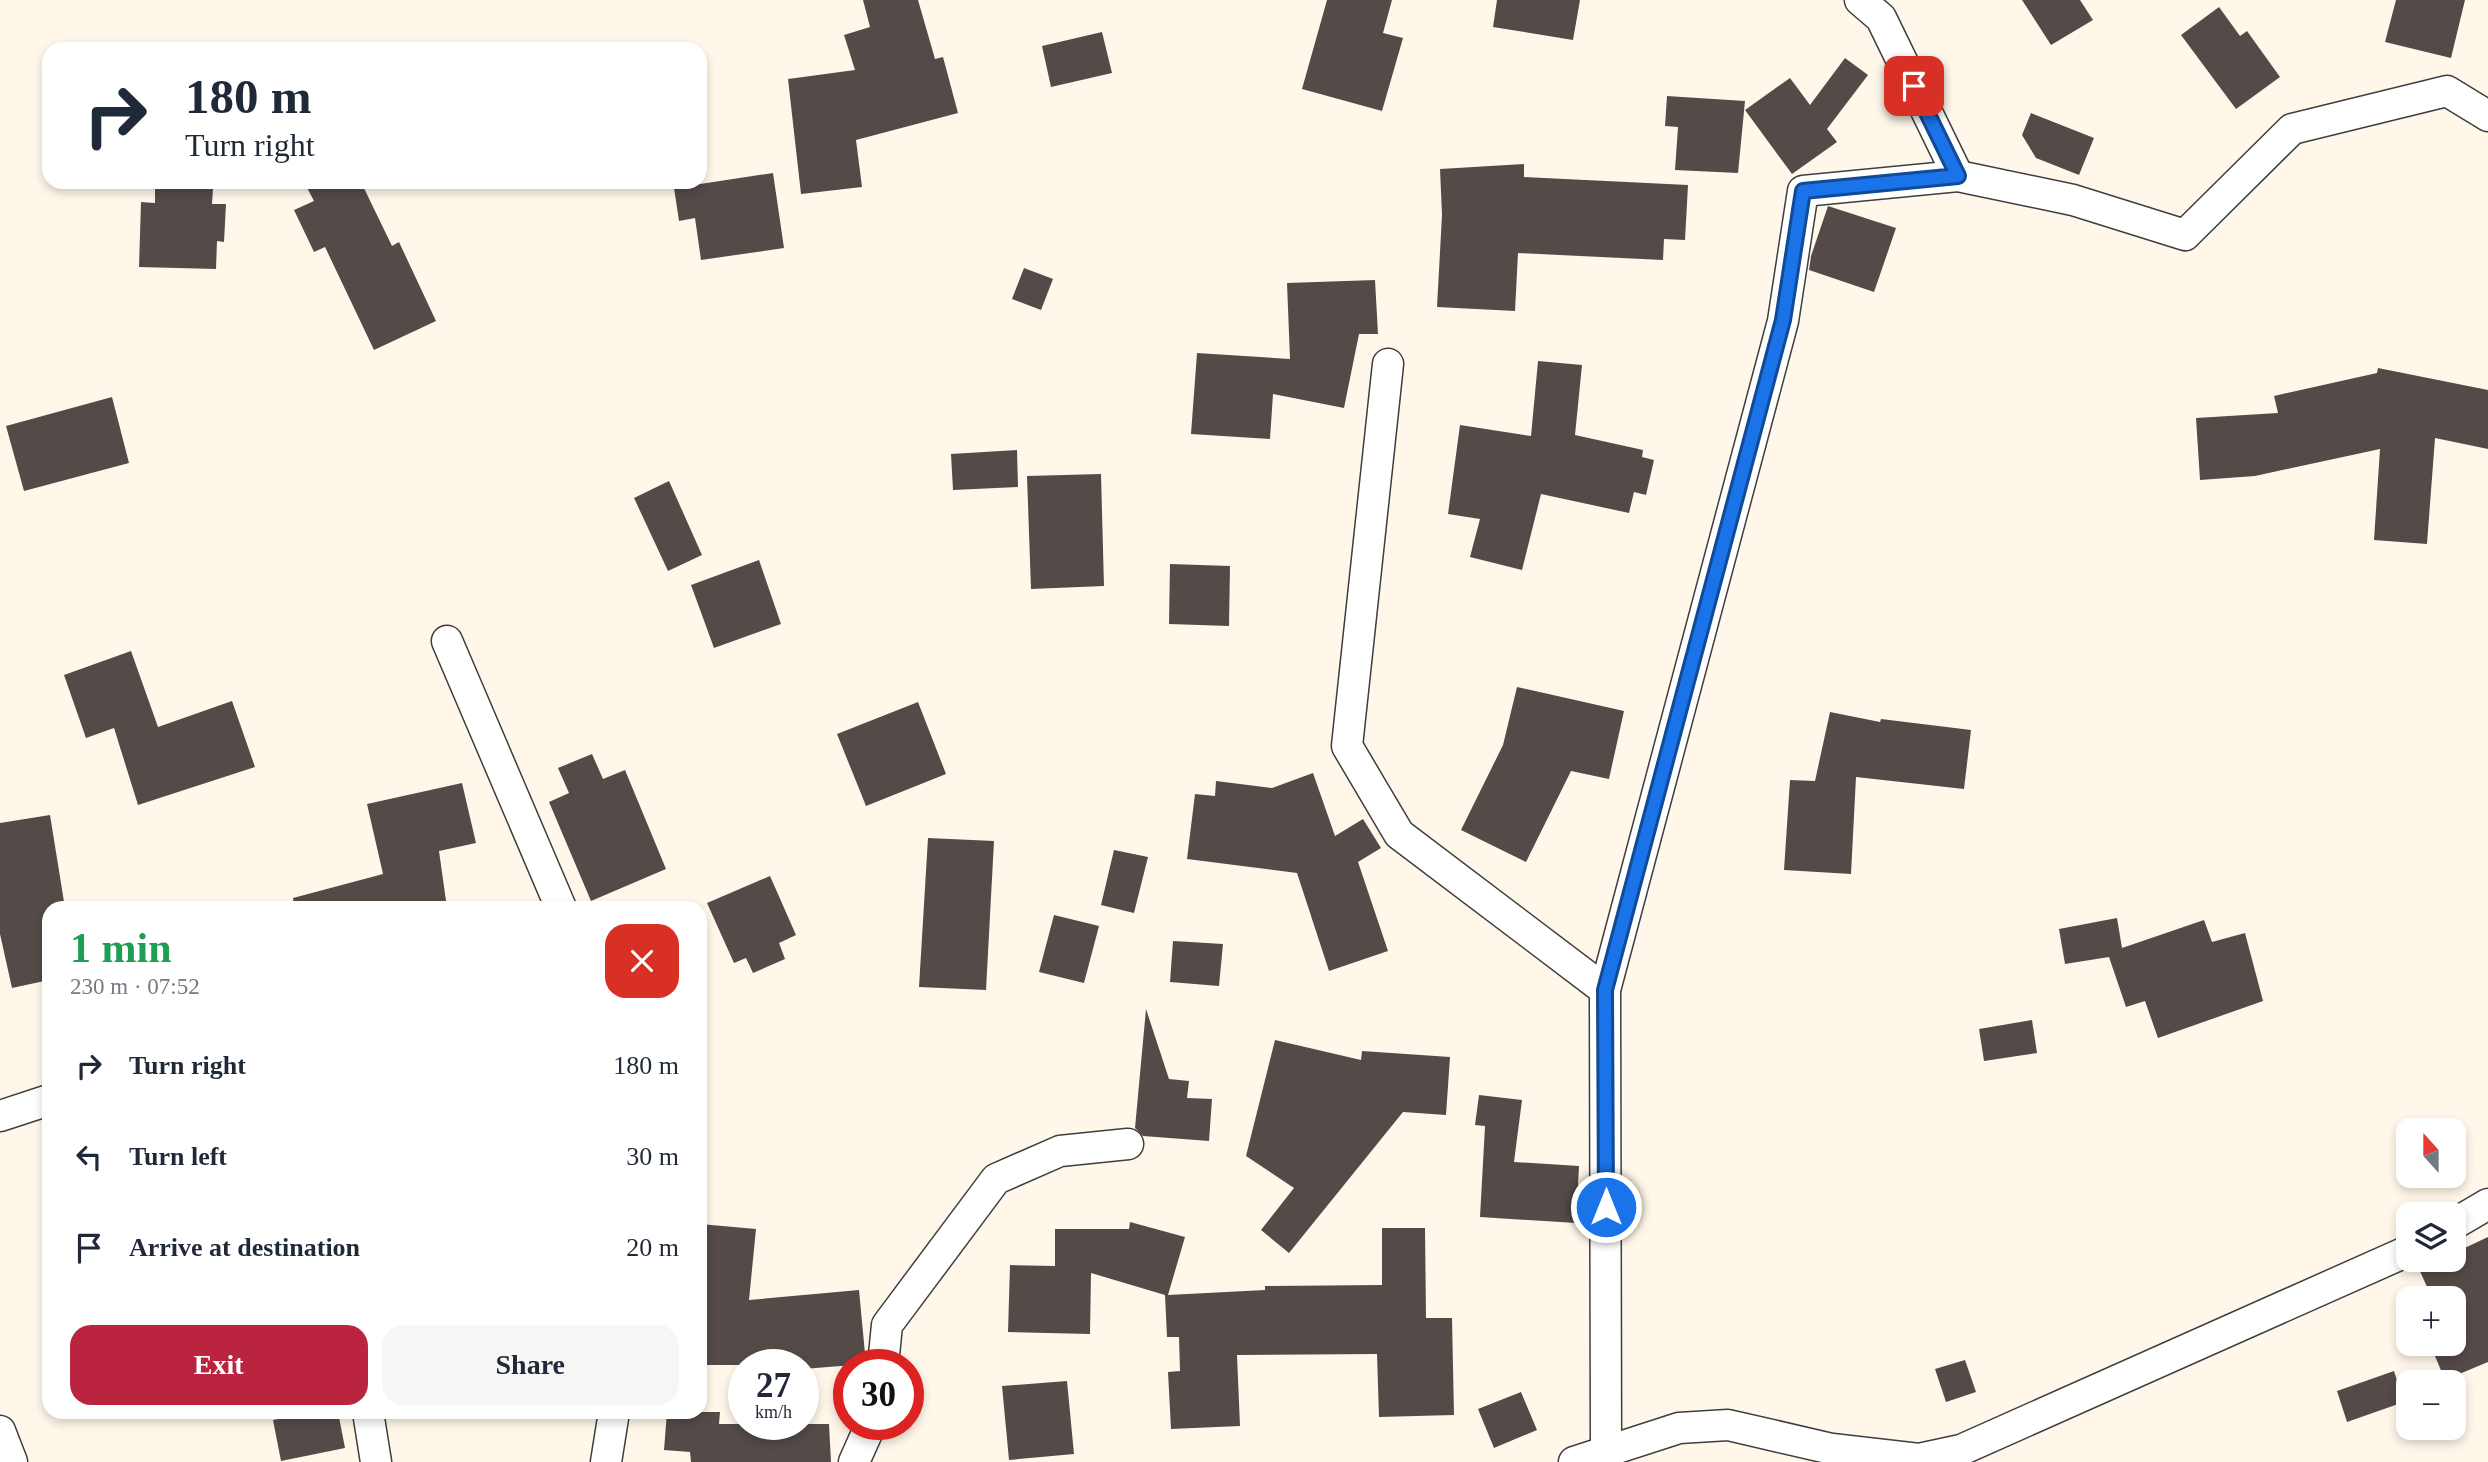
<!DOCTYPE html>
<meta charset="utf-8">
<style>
body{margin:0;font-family:Georgia,serif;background:#f6f6f7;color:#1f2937;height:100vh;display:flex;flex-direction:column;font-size:26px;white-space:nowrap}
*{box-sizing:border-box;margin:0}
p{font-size:23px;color:#747a83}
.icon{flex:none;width:38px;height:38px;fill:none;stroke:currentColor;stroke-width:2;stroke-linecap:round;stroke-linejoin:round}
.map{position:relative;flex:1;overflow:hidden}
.drawer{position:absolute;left:42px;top:901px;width:665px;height:518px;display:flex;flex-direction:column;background:#fff;border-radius:21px;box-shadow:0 4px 10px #0003}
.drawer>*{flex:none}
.guide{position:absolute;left:42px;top:42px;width:665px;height:147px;border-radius:21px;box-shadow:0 4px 10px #0003;background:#fff;color:#1f2937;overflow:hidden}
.needle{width:46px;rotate:339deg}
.controls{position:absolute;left:2396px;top:1118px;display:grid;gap:14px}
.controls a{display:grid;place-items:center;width:70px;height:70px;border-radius:14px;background:#fff;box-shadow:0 4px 10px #0003;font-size:35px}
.speed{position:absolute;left:728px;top:1349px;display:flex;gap:14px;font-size:35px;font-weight:700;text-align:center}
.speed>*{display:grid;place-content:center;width:91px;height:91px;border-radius:50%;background:#fff;box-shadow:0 4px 10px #0003;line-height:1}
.speed small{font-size:18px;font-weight:400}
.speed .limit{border:10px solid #d22;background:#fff;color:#111}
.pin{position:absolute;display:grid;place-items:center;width:60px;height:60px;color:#fff;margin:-30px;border-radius:14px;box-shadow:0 4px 10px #0006}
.me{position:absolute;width:77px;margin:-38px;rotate:0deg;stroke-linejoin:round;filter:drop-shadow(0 0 5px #0008)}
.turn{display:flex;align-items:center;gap:24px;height:147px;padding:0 28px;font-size:32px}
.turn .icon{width:91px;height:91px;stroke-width:2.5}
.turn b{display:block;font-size:49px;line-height:60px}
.round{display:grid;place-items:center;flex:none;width:74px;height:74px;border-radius:21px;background:#f6f6f7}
.head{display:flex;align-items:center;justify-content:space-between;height:119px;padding:0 28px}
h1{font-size:42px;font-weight:800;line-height:52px;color:#1e9e55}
.primary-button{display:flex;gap:14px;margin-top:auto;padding:14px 28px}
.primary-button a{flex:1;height:80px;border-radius:21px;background:#ba243f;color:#fff;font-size:28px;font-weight:800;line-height:80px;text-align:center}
.primary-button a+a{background:#f6f6f7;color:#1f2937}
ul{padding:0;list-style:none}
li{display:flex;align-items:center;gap:21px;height:91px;padding:0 28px}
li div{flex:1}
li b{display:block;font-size:26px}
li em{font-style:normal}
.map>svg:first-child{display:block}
.building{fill:#544b48}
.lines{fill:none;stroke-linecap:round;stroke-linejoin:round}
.minor-casing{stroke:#3e3e3e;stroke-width:33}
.minor{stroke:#fff;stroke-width:30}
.route-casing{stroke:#114b97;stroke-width:18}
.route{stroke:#1a73e8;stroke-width:12}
</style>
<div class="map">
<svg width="2488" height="1462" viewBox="0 0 2488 1462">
<rect width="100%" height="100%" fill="#fff8ea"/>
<g class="building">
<path d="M 863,0 L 918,0 L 935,59 L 943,57 L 958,113 L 856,140 L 862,187 L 801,194 L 788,79 L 855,70 L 844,35 L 870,27 Z"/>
<path d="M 1327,0 L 1392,0 L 1383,33 L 1403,38 L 1382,111 L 1302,89 Z"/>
<path d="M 1497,0 L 1580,0 L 1573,40 L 1493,27 Z"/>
<path d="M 2022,0 L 2080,0 L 2093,20 L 2051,45 Z"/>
<path d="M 2396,0 L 2465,0 L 2451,58 L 2385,42 Z"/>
<path d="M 2219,7 L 2240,36 L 2247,31 L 2280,77 L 2236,109 L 2181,35 Z"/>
<path d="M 1102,32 L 1112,73 L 1051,87 L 1042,46 Z"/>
<path d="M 1845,58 L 1868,75 L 1827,129 L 1837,142 L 1792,174 L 1745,110 L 1790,78 L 1810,105 Z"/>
<path d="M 1667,96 L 1745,101 L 1738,173 L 1675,170 L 1678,127 L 1665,126 Z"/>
<path d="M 2031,113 L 2094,138 L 2079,175 L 2036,158 L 2022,135 Z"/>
<path d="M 1524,164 L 1524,177 L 1688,185 L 1685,240 L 1664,239 L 1663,260 L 1518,253 L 1515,311 L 1437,307 L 1442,215 L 1440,169 Z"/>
<path d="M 773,173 L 784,248 L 701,260 L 695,218 L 679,221 L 674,188 Z"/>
<path d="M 304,182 L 361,182 L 392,246 L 399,242 L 436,321 L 374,350 L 325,247 L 314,252 L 294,210 L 314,201 Z"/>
<path d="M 155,186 L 213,188 L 212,204 L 226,204 L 224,242 L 217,241 L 216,269 L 139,267 L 141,202 L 155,203 Z"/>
<path d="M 1828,206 L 1896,228 L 1874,292 L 1809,270 L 1811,256 Z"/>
<path d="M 1024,268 L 1053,279 L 1041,310 L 1012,299 Z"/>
<path d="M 1375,280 L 1378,334 L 1359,334 L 1344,408 L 1273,394 L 1270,439 L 1191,434 L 1197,353 L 1290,359 L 1287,283 Z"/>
<path d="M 1538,361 L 1582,365 L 1575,435 L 1643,450 L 1642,457 L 1654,460 L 1646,495 L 1634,492 L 1629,513 L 1541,494 L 1522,570 L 1470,557 L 1480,519 L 1448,514 L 1460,425 L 1531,436 Z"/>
<path d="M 2378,368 L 2488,390 L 2488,449 L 2435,438 L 2427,544 L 2374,540 L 2380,449 L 2255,476 L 2200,480 L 2196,418 L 2278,413 L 2274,396 L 2377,373 Z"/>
<path d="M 112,397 L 129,463 L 24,491 L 6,426 Z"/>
<path d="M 1017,450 L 1018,487 L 953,490 L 951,454 Z"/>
<path d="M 1101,474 L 1104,586 L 1031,589 L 1027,476 Z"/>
<path d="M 669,481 L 702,555 L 668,571 L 634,498 Z"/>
<path d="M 759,560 L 781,624 L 714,648 L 691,585 Z"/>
<path d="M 1170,564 L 1230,566 L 1229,626 L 1169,624 Z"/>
<path d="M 131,651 L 158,727 L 232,701 L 255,767 L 138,805 L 114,728 L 86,738 L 64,675 Z"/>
<path d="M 1517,687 L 1624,711 L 1609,779 L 1571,771 L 1526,862 L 1461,830 L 1503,745 Z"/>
<path d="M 918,702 L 946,774 L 866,806 L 837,734 Z"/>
<path d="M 1830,712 L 1880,722 L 1881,719 L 1971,730 L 1964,789 L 1856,777 L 1851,874 L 1784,870 L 1790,780 L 1815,781 Z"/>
<path d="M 592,754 L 603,779 L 625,770 L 666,869 L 591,901 L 549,802 L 569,793 L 558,768 Z"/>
<path d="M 1313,773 L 1335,836 L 1363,819 L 1381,848 L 1358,862 L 1388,951 L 1329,971 L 1297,873 L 1187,859 L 1195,794 L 1215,796 L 1216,781 L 1272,788 Z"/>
<path d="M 462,783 L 476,843 L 439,851 L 447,908 L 294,908 L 293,898 L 383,874 L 367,804 Z"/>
<path d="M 50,815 L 65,908 L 49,908 L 49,980 L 12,988 L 0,934 L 0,823 Z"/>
<path d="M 928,838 L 994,841 L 986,990 L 919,987 Z"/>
<path d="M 1114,850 L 1148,857 L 1134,913 L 1101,905 Z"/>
<path d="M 770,876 L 796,935 L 779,943 L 785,959 L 753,973 L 746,958 L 734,963 L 707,903 Z"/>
<path d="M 1054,915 L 1099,926 L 1084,983 L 1039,972 Z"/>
<path d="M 2117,918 L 2122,948 L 2204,920 L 2212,942 L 2245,933 L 2263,1001 L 2158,1038 L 2145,1001 L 2126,1007 L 2109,957 L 2065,964 L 2059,929 Z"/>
<path d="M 1173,941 L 1223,944 L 1219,986 L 1170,982 Z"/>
<path d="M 1146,1009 L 1169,1079 L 1189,1081 L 1187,1098 L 1212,1099 L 1209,1141 L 1143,1136 L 1135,1128 Z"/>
<path d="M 2032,1020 L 2037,1053 L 1984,1061 L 1979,1029 Z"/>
<path d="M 1275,1040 L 1361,1060 L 1362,1051 L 1450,1057 L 1446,1115 L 1403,1112 L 1289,1253 L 1261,1230 L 1294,1188 L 1246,1156 Z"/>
<path d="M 1479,1095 L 1522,1100 L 1514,1162 L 1579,1166 L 1576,1223 L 1480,1217 L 1485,1126 L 1475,1125 Z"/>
<path d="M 1130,1222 L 1185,1237 L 1168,1295 L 1265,1290 L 1265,1286 L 1382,1285 L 1382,1228 L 1425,1228 L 1426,1318 L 1452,1318 L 1454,1415 L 1379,1417 L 1377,1354 L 1237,1355 L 1240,1426 L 1171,1429 L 1168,1372 L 1180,1371 L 1179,1337 L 1167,1337 L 1165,1295 L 1091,1273 L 1090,1334 L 1008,1332 L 1010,1265 L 1055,1266 L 1055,1229 L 1129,1229 Z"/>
<path d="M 700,1224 L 756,1229 L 749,1300 L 859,1290 L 866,1364 L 803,1369 L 803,1365 L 700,1365 Z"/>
<path d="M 2488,1237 L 2488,1362 L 2445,1380 L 2430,1344 L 2454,1344 L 2454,1298 L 2432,1298 L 2419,1269 L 2438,1260 L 2454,1260 L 2454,1253 Z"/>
<path d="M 1965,1360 L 1976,1392 L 1946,1402 L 1935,1369 Z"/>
<path d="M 2394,1371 L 2404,1402 L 2347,1422 L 2337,1391 Z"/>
<path d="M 1067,1381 L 1074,1454 L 1009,1460 L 1002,1386 Z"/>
<path d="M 1521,1392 L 1537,1430 L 1494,1448 L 1478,1409 Z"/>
<path d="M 316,1412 L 338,1412 L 345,1448 L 281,1461 L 273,1420 Z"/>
<path d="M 667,1412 L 720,1412 L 719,1424 L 829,1424 L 831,1462 L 691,1462 L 690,1452 L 664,1450 Z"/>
</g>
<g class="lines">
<g class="minor-casing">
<g id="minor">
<path d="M 1860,0 L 1881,18 L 1958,176"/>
<path d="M 1388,364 L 1347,746 L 1399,834 L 1605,990"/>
<path d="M 447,641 L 561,908"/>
<path d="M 0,1116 L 49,1100"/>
<path d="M 2454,1224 L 2488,1204"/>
<path d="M 883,1365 L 887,1325 L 996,1179 L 1060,1151 L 1128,1144"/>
<path d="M 368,1412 L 376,1462"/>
<path d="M 0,1431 L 12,1462"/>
<path d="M 1606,1451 L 1605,990 L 1783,321 L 1803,191 L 1958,176 L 2073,200 L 2185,235 L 2292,129 L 2447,91 L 2488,116"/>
<path d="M 606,1462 L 614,1412"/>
<path d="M 854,1462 L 871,1424"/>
<path d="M 1574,1462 L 1679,1428 L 1728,1425 L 1832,1449 L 1919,1459 L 1961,1450 L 2408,1251"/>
</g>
</g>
<use href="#minor" class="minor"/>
</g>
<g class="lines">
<g class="route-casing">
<path id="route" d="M 1606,1207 L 1605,990 L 1783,320 L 1803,191 L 1958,176 L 1914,86"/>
</g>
<use href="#route" class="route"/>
</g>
</svg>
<div class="controls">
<a><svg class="needle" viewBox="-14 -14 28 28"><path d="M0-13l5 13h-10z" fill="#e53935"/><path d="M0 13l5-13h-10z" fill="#747a83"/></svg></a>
<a><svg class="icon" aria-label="layers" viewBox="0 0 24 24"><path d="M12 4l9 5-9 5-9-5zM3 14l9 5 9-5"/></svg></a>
<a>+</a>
<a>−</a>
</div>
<div class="speed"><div>27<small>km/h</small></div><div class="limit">30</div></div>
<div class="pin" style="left:1914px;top:86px;background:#d93025"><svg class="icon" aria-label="arrive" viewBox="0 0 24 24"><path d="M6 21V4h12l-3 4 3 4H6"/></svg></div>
<svg class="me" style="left:1606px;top:1207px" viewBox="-20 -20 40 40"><circle r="17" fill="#1a73e8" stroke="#fff" stroke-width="3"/><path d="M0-11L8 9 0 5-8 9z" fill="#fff"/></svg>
<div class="guide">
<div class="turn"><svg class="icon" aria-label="right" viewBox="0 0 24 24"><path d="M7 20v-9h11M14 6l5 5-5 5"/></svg><div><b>180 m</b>Turn right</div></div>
</div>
<section class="drawer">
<div class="head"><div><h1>1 min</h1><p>230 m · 07:52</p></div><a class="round" style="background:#d93025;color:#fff"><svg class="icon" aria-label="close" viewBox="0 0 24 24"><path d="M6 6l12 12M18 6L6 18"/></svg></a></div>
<ul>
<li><svg class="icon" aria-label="right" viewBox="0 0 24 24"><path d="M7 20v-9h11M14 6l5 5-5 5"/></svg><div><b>Turn right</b></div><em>180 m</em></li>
<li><svg class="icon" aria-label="left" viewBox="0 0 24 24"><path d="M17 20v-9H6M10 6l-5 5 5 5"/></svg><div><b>Turn left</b></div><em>30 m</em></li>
<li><svg class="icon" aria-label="arrive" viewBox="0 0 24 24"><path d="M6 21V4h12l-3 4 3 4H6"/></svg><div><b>Arrive at destination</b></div><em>20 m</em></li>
</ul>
<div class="primary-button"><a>Exit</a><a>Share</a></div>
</section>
</div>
